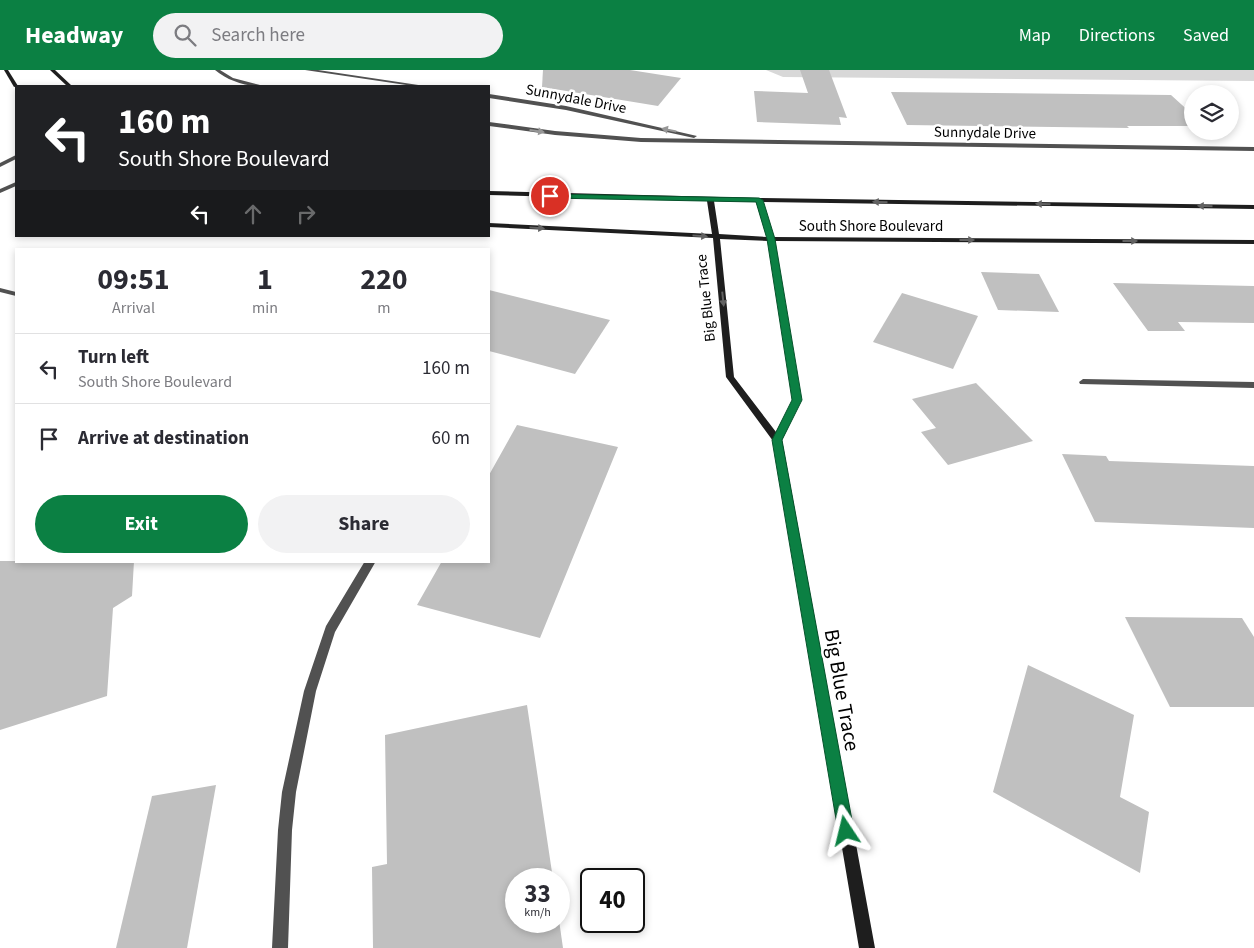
<!DOCTYPE html>
<style>
body{margin:0;font-family:"Source Sans 3",sans-serif;background:#f2f2f3;color:#2b2b33;height:100vh;display:flex;flex-direction:column;font-size:19px;white-space:nowrap}
*{box-sizing:border-box;margin:0}
p{font-size:16px;color:#7c7c81}
.icon{flex:none;width:28px;height:28px;fill:none;stroke:currentColor;stroke-width:2;stroke-linecap:round;stroke-linejoin:round}
.map{position:relative;flex:1;overflow:hidden}
.drawer{position:absolute;left:15px;top:178px;width:475px;height:315px;display:flex;flex-direction:column;background:#fff;border-radius:0px;box-shadow:0 2px 8px #0003}
.drawer>*{flex:none}
.banner{position:absolute;left:15px;top:15px;width:475px;height:152px;border-radius:0px;box-shadow:0 2px 8px #0003;background:#202124;color:#fff;overflow:hidden}
.tools{position:absolute;left:1184px;top:15px;display:grid;gap:10px}
.tools a{display:grid;place-items:center;width:55px;height:55px;border-radius:50%;background:#fff;box-shadow:0 2px 8px #0003;font-size:25px}
.speed{position:absolute;left:505px;top:798px;display:flex;gap:10px;font-size:25px;font-weight:700;text-align:center}
.speed>*{display:grid;place-content:center;width:65px;height:65px;border-radius:50%;background:#fff;box-shadow:0 2px 8px #0003;line-height:1}
.speed small{font-size:12px;font-weight:400}
.speed .limit{border:2px solid #111;border-radius:8px;background:#fff;color:#111}
.pin{position:absolute;display:grid;place-items:center;width:42px;height:42px;color:#fff;margin:-21px;border:2px solid #fff;border-radius:50%;box-shadow:0 1px 5px #0007}
.me{position:absolute;width:55px;margin:-28px;rotate:350deg;stroke-linejoin:round;filter:drop-shadow(0 0 4px #0008)}
.turn{display:flex;align-items:center;gap:18px;height:105px;padding:0 20px;font-size:22px}
.turn .icon{width:65px;height:65px;stroke-width:2.5}
.turn b{display:block;font-size:35px;line-height:42px}
.lanes{display:flex;align-items:center;height:48px;padding:0 20px;background:#0003;justify-content:center;gap:25px;direction:ltr}
.lanes .off{opacity:.35}
.eta{display:flex;justify-content:space-evenly;align-items:center;height:85px;text-align:center}
.eta b{font-size:30px;font-weight:700;line-height:35px}
.action{display:flex;gap:10px;margin-top:auto;padding:10px 20px}
.action a{flex:1;height:58px;border-radius:30px;background:#0b8043;color:#fff;font-size:20px;font-weight:700;line-height:58px;text-align:center}
.action a+a{background:#f2f2f3;color:#2b2b33}
ul{padding:0;list-style:none}
li{display:flex;align-items:center;gap:15px;height:70px;padding:0 20px;border-top:1px solid #e1e1e2}
li div{flex:1}
li b{display:block;font-size:19px}
li em{font-style:normal}
header{display:flex;align-items:center;gap:30px;box-sizing:border-box;height:70px;padding:0 25px;background:#0b8043;color:#fff}
header strong{font-size:24px}
nav{display:flex;gap:28px;margin-inline-start:auto;font-size:18px}
.search{width:350px;height:45px;background:#f2f2f3;display:flex;align-items:center;gap:12px;box-sizing:border-box;padding:0 18px;border-radius:28px;color:#7c7c81;font-size:19px}
.map>svg:first-child{display:block}
.green{fill:#d8d8d8}
.building{fill:#c0c0c0}
.lines{fill:none;stroke-linecap:round;stroke-linejoin:round}
.street{fill:#515151;fill-rule:evenodd}
.secondary{fill:#1e1e1e;fill-rule:evenodd}
.oneway{fill:#979797}
.oneway2{fill:#626262}
.route{fill:#0b8043;stroke:#07532c}
.labels{text-anchor:middle;dominant-baseline:central;stroke-width:5;stroke-linejoin:round;paint-order:stroke}
.far-street-label{font-size:15px;fill:#000;stroke:#fff}
.near-street-label{font-size:21px;fill:#000;stroke:#fff}
</style>
<header>
<strong>Headway</strong>
<div class="search"><svg class="icon" aria-label="search" viewBox="0 0 24 24"><circle cx="10" cy="10" r="6"/><path d="M15 15l6 6"/></svg>Search here</div>
<nav><a>Map</a><a>Directions</a><a>Saved</a></nav>
</header>
<div class="map">
<svg width="1254" height="878" viewBox="0 0 1254 878">
<rect width="100%" height="100%" fill="#fff"/>
<path class="green" d="M 766,0 L 1254,0 L 1254,11 L 783,7 Z"/>
<g class="building">
<path d="M 543,0 L 630,0 L 681,8 L 658,36 L 542,17 Z"/>
<path d="M 800,0 L 829,0 L 847,48 L 839,47 L 841,55 L 757,52 L 754,21 L 808,23 Z"/>
<path d="M 891,22 L 1171,25 L 1192,44 L 1192,56 L 1127,56 L 1129,58 L 907,55 Z"/>
<path d="M 981,202 L 1039,204 L 1059,242 L 998,240 Z"/>
<path d="M 1113,213 L 1254,216 L 1254,253 L 1178,252 L 1185,261 L 1148,261 Z"/>
<path d="M 489,220 L 610,250 L 575,304 L 489,281 Z"/>
<path d="M 902,223 L 978,246 L 953,299 L 873,272 Z"/>
<path d="M 976,313 L 1033,371 L 948,395 L 921,362 L 936,358 L 912,329 Z"/>
<path d="M 517,355 L 618,377 L 540,568 L 417,535 L 442,491 L 489,491 L 489,405 Z"/>
<path d="M 1062,384 L 1106,386 L 1109,391 L 1254,396 L 1254,458 L 1095,452 Z"/>
<path d="M 0,491 L 134,491 L 132,526 L 113,538 L 107,626 L 0,660 Z"/>
<path d="M 1125,547 L 1242,548 L 1254,567 L 1254,637 L 1170,637 Z"/>
<path d="M 1028,595 L 1134,645 L 1120,727 L 1149,742 L 1140,803 L 993,722 Z"/>
<path d="M 527,635 L 553,809 L 516,809 L 516,851 L 559,850 L 563,878 L 373,878 L 372,797 L 387,794 L 385,665 Z"/>
<path d="M 216,715 L 187,878 L 116,878 L 152,726 Z"/>
</g>
<g class="lines">
<g class="street">
<path d="M 215,0 L 220,0 L 233,8 L 264,16 C 247,17 228,11 215,0 Z"/>
<path d="M 305,0 L 318,0 L 425,16 L 413,16 Z"/>
<path d="M 489,24 L 566,36 L 697,66 L 694,68 L 566,40 L 489,28 Z"/>
<path d="M 489,52 L 555,61 L 641,68 L 1254,77 L 1254,81 L 641,72 L 555,65 L 489,56 Z"/>
<path d="M 16,85 L 16,89 L 0,97 L 0,93 Z"/>
<path d="M 16,112 L 16,116 L 0,123 L 0,119 Z"/>
<path d="M 0,218 L 16,222 L 16,226 L 0,222 Z"/>
<path d="M 1083,309 L 1254,312 L 1254,318 L 1080,314 L 1079,312 Z"/>
<path d="M 365,491 L 376,491 L 335,562 L 316,621 L 296,722 L 292,760 L 288,878 L 272,878 L 278,760 L 282,722 L 304,621 L 326,556 Z"/>
</g>
<g class="secondary">
<path d="M 4,0 L 8,0 L 18,16 L 14,17 Z"/>
<path d="M 50,0 L 55,0 L 72,16 L 67,16 Z"/>
<path d="M 489,121 L 759,128 L 1254,135 L 1254,139 L 763,132 L 774,167 L 1254,170 L 1254,174 L 775,171 L 801,330 L 782,370 L 875,878 L 859,878 L 773,371 L 726,307 L 713,168 L 489,157 L 489,153 L 712,164 L 707,131 L 489,125 ZM 714,131 L 756,132 L 767,167 L 719,164 ZM 720,169 L 768,171 L 793,330 L 776,362 L 734,307 Z"/>
</g>
</g>
<defs><path id="oneway-solid" d="M-6-.8H1V-3.2L6.5 0L1 3.2V.8H-6Z" transform="scale(1.25)"/></defs>
<g class="oneway">
<use href="#oneway-solid" transform="translate(669 60) rotate(-168)"/>
<use href="#oneway-solid" transform="translate(537 61) rotate(8)"/>
</g>
<g class="oneway2">
<use href="#oneway-solid" transform="translate(880 132) rotate(-179)"/>
<use href="#oneway-solid" transform="translate(1043 134) rotate(-179)"/>
<use href="#oneway-solid" transform="translate(1205 136) rotate(-179)"/>
<use href="#oneway-solid" transform="translate(537 158) rotate(3)"/>
<use href="#oneway-solid" transform="translate(700 166) rotate(3)"/>
<use href="#oneway-solid" transform="translate(967 170)"/>
<use href="#oneway-solid" transform="translate(1130 171)"/>
<use href="#oneway-solid" transform="translate(723 229) rotate(84)"/>
</g>
<path class="route" d="M 548,124 L 759,128 L 763,130 L 775,169 L 802,330 L 782,370 L 854,761 L 852,766 L 846,768 L 841,766 L 838,761 L 772,370 L 792,330 L 767,169 L 756,132 L 550,128 L 548,127 Z"/>
<g class="labels">
<g class="far-street-label">
<text transform="translate(576 29) rotate(11)">Sunnydale Drive</text>
<text transform="translate(985 63) rotate(1)">Sunnydale Drive</text>
<text x="871" y="156">South Shore Boulevard</text>
<text transform="translate(706 228) rotate(-96)">Big Blue Trace</text>
</g>
<g class="near-street-label">
<text transform="translate(842 620) rotate(80)">Big Blue Trace</text>
</g>
</g>
</svg>
<div class="tools">
<a><svg class="icon" aria-label="layers" viewBox="0 0 24 24"><path d="M12 4l9 5-9 5-9-5zM3 14l9 5 9-5"/></svg></a>
</div>
<div class="speed"><div>33<small>km/h</small></div><div class="limit">40</div></div>
<div class="pin" style="left:550px;top:126px;background:#d93025"><svg class="icon" aria-label="arrive" viewBox="0 0 24 24"><path d="M6 21V4h12l-3 4 3 4H6"/></svg></div>
<svg class="me" style="left:846px;top:761px" viewBox="-20 -20 40 40"><path d="M0-17L14 15 0 8-14 15z" fill="#0b8043" stroke="#fff" stroke-width="4"/></svg>
<div class="banner">
<div class="turn"><svg class="icon" aria-label="left" viewBox="0 0 24 24"><path d="M17 20v-9H6M10 6l-5 5 5 5"/></svg><div><b>160 m</b>South Shore Boulevard</div></div>
<div class="lanes"><svg class="icon" aria-label="left" viewBox="0 0 24 24"><path d="M17 20v-9H6M10 6l-5 5 5 5"/></svg><svg class="icon off" aria-label="ahead" viewBox="0 0 24 24"><path d="M12 20V5M6 11l6-6 6 6"/></svg><svg class="icon off" aria-label="right" viewBox="0 0 24 24"><path d="M7 20v-9h11M14 6l5 5-5 5"/></svg></div>
</div>
<section class="drawer">
<div class="eta">
<div><b>09:51</b><p>Arrival</p></div>
<div><b>1</b><p>min</p></div>
<div><b>220</b><p>m</p></div>
</div>
<ul>
<li><svg class="icon" aria-label="left" viewBox="0 0 24 24"><path d="M17 20v-9H6M10 6l-5 5 5 5"/></svg><div><b>Turn left</b><p>South Shore Boulevard</p></div><em>160 m</em></li>
<li><svg class="icon" aria-label="arrive" viewBox="0 0 24 24"><path d="M6 21V4h12l-3 4 3 4H6"/></svg><div><b>Arrive at destination</b></div><em>60 m</em></li>
</ul>
<div class="action"><a>Exit</a><a>Share</a></div>
</section>
</div>
